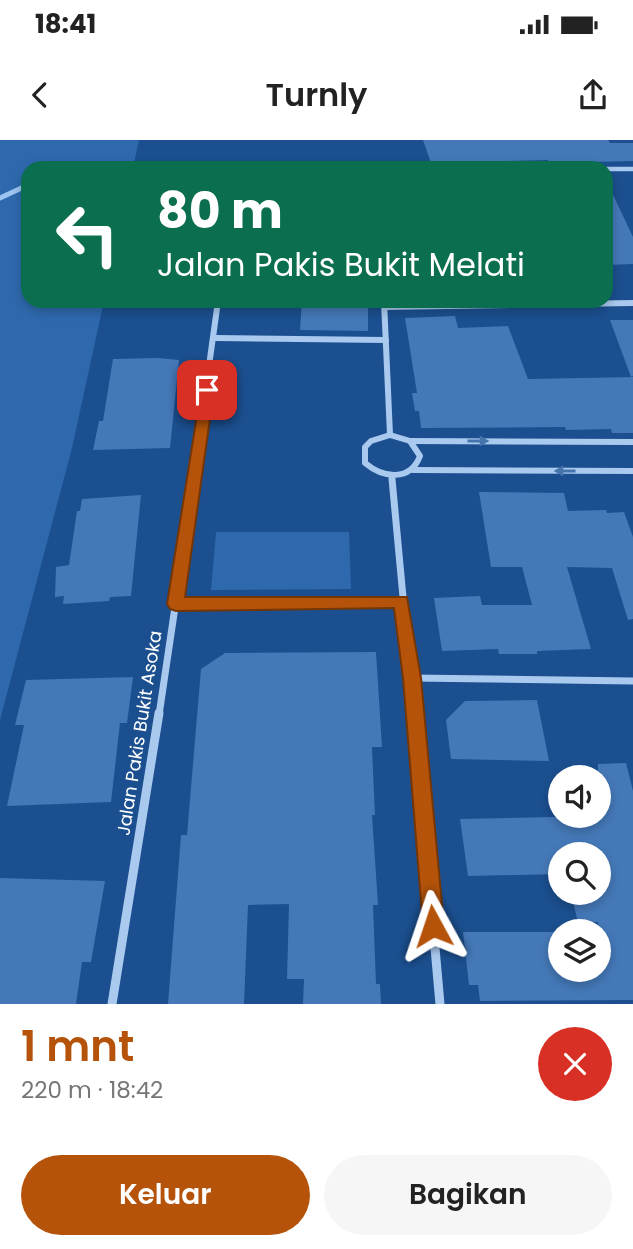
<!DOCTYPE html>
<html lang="id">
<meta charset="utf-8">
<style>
body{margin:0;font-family:Poppins,sans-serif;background:#f6f6f6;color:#222;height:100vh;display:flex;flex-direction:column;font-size:26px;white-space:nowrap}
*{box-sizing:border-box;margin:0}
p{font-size:23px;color:#767676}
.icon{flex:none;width:38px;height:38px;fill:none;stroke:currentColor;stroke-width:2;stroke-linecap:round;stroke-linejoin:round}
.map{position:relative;height:864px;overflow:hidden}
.panel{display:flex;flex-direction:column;background:#fff;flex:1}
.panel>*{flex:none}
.guide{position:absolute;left:21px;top:21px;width:592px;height:147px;border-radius:21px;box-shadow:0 4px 10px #0003;background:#0b6e4f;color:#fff;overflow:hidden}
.fabs{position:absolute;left:548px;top:625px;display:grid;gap:14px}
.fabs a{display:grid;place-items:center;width:63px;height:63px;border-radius:50%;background:#fff;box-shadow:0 4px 10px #0003;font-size:35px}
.pin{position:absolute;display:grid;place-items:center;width:60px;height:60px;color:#fff;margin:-30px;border-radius:14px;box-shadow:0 4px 10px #0006}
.me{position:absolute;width:77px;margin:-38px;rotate:355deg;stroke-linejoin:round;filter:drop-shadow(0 0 5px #0008)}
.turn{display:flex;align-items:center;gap:24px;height:147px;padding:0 21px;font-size:32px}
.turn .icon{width:91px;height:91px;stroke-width:2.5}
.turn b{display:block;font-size:49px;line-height:60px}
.round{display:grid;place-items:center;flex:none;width:74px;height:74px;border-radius:37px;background:#f6f6f6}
.head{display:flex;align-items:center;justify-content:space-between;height:119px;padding:0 21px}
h1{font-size:42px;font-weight:600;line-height:52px;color:#b45309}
.primary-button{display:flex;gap:14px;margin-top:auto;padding:14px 21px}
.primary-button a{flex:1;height:80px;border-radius:42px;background:#b45309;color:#fff;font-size:28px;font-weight:600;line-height:80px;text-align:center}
.primary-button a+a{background:#f6f6f6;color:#222}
.status{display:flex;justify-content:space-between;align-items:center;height:49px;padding:0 35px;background:#fff;direction:ltr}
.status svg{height:19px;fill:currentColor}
header{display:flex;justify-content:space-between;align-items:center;height:91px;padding:0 21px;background:#fff;font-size:32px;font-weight:600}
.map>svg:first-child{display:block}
.green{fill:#2e69ad}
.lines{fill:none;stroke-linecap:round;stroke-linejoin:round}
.stream{stroke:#9cc4f0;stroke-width:5}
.building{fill:#4478b7}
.minor-far3{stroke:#a9c9ee;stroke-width:4.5}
.minor-far2{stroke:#a9c9ee;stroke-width:6}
.minor-far1{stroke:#a9c9ee;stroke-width:7}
.minor{stroke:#a9c9ee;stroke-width:9}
.oneway{fill:#4674ac}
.route{fill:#b45309;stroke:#753606;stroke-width:2}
.labels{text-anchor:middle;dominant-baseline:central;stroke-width:6;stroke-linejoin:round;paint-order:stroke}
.street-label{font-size:18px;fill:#fff;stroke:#1b4f8f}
</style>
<div class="status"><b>18:41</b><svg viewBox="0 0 49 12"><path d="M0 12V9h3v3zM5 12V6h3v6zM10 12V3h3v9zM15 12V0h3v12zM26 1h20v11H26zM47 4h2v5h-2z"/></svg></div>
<header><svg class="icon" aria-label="back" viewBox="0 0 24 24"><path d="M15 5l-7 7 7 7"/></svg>Turnly<svg class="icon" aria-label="share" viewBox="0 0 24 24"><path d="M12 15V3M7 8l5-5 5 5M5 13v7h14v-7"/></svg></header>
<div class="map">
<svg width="633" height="864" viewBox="0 0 633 864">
<rect width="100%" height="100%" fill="#1b4f8f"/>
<g class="green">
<path d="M 0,0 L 139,0 L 133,28 L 28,28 L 28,161 L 104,161 L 72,308 L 0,580 Z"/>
<path d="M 216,392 L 349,392 L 351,449 L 211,450 Z"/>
</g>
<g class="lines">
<path class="stream" d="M 0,58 L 28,45"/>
</g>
<g class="building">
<path d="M 423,0 L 608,0 L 610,3 L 633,3 L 633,21 L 550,23 L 548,20 L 431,23 Z"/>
<path d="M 606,40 L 633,97 L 633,124 L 606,125 Z"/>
<path d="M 302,161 L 365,161 L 365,166 L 368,166 L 368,191 L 300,190 Z"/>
<path d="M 455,176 L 458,188 L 508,186 L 528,239 L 633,237 L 633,293 L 612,293 L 611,289 L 566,290 L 565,287 L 421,288 L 419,271 L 415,271 L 412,253 L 417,253 L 405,178 Z"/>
<path d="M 610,180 L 633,180 L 633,236 L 631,237 Z"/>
<path d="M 158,218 L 179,220 L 170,308 L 93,310 L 99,281 L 103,281 L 113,219 Z"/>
<path d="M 479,352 L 564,353 L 568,371 L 606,370 L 607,373 L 624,372 L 633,397 L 633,479 L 628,480 L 612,428 L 567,427 L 591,509 L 537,511 L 537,514 L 499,514 L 498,509 L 442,511 L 434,458 L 480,456 L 482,465 L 532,465 L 522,427 L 491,427 Z"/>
<path d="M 141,355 L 131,456 L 110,457 L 109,461 L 63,464 L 64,456 L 55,457 L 56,427 L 69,425 L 77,371 L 80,371 L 82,359 Z"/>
<path d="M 376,512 L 382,607 L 372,607 L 375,675 L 372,675 L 378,765 L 373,765 L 376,844 L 380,844 L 381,864 L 303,864 L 304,839 L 287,839 L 289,764 L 248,765 L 244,864 L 168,864 L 181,695 L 187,695 L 201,529 L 225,513 Z"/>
<path d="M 133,537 L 127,583 L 120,583 L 111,662 L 7,666 L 24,585 L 15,585 L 26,540 Z"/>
<path d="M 537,560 L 549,621 L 451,619 L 446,580 L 465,561 Z"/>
<path d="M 626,623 L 633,651 L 633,860 L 480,861 L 478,845 L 469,845 L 463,792 L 560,792 L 560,830 L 598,830 L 598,782 L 578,783 L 571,752 L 598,752 L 598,714 L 560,714 L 560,734 L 468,736 L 460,679 L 598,676 L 598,624 Z"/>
<path d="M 0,738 L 105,741 L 91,822 L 82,822 L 76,864 L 0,864 Z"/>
</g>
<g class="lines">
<path class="minor-far3" d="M 606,29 L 633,29"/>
<g class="minor-far2">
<path d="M 384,161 L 390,295"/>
<path d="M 385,167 L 633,163"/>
<path d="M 215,198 L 386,200"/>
<path d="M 390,295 L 410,301 L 420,316 C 410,342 383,338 365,323 L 365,307 L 371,301 Z"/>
<path d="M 410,301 L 633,302"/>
<path d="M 413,330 L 633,331"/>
<path d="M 392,336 L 392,341"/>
<path d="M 193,341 L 218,161"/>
</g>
<g class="minor-far1">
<path d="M 392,339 L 414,575"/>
<path d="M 176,464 L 401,461"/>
<path d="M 412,538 L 633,541"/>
<path d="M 159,575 L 194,339"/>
</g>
<g class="minor">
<path d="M 414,573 L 440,864"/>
<path d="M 112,864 L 159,573"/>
</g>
</g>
<defs><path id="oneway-solid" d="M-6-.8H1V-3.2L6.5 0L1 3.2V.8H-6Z" transform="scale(1.75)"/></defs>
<g class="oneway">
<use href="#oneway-solid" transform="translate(478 301)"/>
<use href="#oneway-solid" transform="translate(565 331) rotate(-180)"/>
</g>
<path class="route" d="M 207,245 L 214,250 L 185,457 L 407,457 L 421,538 L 444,786 L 441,793 L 433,797 L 426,793 L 423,786 L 403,538 L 394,468 L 176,471 L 170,469 L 167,464 L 201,250 Z"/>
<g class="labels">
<g class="street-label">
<text transform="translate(139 593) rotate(-81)">Jalan Pakis Bukit Asoka</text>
</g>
</g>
</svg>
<div class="fabs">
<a><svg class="icon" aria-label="sound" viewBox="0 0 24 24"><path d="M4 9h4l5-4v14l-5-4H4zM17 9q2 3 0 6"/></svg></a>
<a><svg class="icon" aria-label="search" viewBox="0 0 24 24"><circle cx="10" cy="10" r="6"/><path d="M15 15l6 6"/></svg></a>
<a><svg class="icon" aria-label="layers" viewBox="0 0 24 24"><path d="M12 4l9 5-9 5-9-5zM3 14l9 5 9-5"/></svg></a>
</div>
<div class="pin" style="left:207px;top:250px;background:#d93025"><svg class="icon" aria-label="arrive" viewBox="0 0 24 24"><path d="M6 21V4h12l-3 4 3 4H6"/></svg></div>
<svg class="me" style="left:433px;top:786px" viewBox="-20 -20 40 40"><path d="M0-17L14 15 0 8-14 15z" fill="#b45309" stroke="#fff" stroke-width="4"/></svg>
<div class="guide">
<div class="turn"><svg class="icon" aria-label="left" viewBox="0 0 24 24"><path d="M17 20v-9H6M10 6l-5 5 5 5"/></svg><div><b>80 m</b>Jalan Pakis Bukit Melati</div></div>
</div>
</div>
<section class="panel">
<div class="head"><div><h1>1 mnt</h1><p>220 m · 18:42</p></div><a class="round" style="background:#d93025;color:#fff"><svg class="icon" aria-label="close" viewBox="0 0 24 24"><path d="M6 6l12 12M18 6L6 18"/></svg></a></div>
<div class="primary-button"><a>Keluar</a><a>Bagikan</a></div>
</section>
